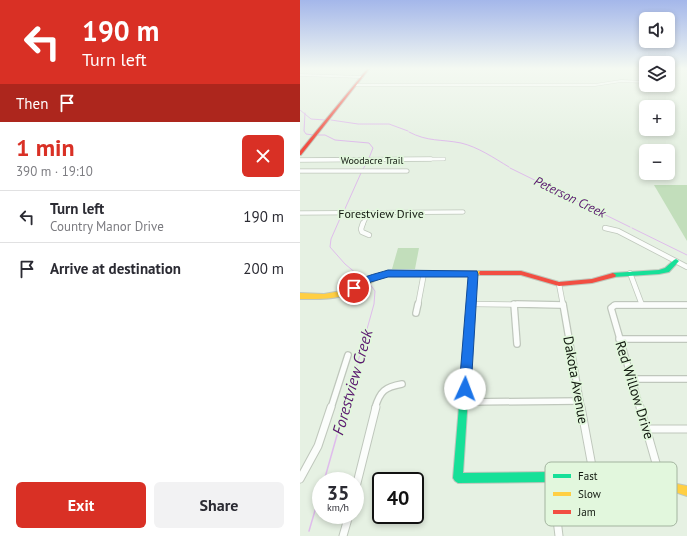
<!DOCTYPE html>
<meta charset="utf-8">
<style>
body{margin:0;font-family:"PT Sans",sans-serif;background:#f2f2f3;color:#2b2b33;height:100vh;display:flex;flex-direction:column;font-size:15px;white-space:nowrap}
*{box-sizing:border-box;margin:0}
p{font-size:13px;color:#7c7c81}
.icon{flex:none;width:22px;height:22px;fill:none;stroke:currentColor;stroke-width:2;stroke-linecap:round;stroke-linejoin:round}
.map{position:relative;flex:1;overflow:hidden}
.details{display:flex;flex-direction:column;background:#fff;width:300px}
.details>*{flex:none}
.hud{background:#d93025;color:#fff;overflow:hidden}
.controls{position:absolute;left:339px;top:12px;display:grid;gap:8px}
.controls a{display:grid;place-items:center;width:36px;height:36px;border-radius:6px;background:#fff;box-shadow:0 2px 6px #0003;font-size:20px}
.speed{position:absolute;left:12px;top:472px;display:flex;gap:8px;font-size:20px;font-weight:700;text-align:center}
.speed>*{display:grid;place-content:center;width:52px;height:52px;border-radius:50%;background:#fff;box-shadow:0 2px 6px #0003;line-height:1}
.speed small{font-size:10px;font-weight:400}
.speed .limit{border:2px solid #111;border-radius:6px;background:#fff;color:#111}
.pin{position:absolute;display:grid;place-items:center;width:34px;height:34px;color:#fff;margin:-17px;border:2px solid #fff;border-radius:50%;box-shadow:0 1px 4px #0007}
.me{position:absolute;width:44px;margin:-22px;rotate:2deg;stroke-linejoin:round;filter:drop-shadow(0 0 3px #0008)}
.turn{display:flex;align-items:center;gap:14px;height:84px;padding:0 16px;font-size:18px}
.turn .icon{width:52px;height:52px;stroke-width:2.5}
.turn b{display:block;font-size:28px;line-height:34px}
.then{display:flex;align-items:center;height:38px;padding:0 16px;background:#0003;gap:8px;font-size:15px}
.round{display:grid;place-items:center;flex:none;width:42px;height:42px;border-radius:6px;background:#f2f2f3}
.overview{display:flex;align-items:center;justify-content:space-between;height:68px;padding:0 16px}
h1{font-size:24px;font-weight:800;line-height:30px;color:#d93025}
.primary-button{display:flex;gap:8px;margin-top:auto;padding:8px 16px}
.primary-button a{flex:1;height:46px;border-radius:6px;background:#d93025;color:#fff;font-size:16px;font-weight:800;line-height:46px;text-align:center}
.primary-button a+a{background:#f2f2f3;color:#2b2b33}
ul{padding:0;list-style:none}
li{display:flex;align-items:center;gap:12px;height:52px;padding:0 16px;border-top:1px solid #e1e1e2}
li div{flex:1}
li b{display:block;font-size:15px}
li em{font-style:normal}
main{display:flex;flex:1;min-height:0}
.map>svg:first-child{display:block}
.green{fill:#c2debb}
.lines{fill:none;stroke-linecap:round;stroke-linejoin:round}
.stream-far1{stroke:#dfbcec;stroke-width:1}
.stream{stroke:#dfbcec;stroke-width:1.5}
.street-far5-casing{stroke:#bfc7bc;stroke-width:3}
.street-far4-casing{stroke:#bfc7bc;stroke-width:4}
.street-far3-casing{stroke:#bfc7bc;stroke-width:5}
.street-far2-casing{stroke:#bfc7bc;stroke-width:6}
.street-far1-casing{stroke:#bfc7bc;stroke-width:8}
.street-casing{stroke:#bfc7bc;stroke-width:9}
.fast-casing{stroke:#bfc7bc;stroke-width:2}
.slow-casing{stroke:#bfc7bc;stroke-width:2}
.jam-casing{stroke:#bfc7bc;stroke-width:2}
.street-far5{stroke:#fbfdfb;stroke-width:2}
.street-far4{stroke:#fbfdfb;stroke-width:3}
.street-far3{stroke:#fbfdfb;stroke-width:3.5}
.street-far2{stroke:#fbfdfb;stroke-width:4.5}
.street-far1{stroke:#fbfdfb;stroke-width:5.5}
.street{stroke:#fbfdfb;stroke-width:7}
.fast{fill:#16e098;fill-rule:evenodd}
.slow{fill:#ffcf43;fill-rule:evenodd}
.jam{fill:#f24e42;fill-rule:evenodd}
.route{fill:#1a73e8;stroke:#114b97}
.labels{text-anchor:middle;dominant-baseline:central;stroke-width:3.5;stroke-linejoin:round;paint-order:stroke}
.far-street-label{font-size:10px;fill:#11180f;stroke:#e2f7dd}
.street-label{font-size:12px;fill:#11180f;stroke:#e2f7dd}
.water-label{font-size:13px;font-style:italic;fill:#5a186f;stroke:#e2f7dd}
.near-street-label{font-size:14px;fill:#11180f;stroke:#e2f7dd}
.near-water-label{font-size:16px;font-style:italic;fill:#5a186f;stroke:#e2f7dd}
.key{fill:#e2f7dd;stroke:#a3b49f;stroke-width:1}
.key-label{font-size:11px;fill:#11180f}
</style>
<main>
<section class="details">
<div class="hud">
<div class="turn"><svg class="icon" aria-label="left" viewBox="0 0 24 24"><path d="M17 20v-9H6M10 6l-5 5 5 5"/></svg><div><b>190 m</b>Turn left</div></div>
<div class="then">Then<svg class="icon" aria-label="arrive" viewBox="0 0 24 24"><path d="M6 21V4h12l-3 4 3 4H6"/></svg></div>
</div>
<div class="overview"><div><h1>1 min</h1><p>390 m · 19:10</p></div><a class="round" style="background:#d93025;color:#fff"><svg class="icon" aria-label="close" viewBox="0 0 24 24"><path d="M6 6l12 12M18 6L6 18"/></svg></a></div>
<ul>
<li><svg class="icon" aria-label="left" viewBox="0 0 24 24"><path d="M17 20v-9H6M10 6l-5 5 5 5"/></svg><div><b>Turn left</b><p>Country Manor Drive</p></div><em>190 m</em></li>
<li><svg class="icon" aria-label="arrive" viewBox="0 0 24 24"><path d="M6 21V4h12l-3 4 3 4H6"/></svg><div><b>Arrive at destination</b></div><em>200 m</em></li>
</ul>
<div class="primary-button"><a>Exit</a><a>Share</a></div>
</section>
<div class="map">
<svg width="387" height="536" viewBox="0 0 387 536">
<rect width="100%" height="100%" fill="#e6f1e3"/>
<g class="green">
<path d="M 354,185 L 387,185 L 387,241 Z"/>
<path d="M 98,248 L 119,248 L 115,269 L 92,269 Z"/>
</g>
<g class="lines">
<g class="stream-far1">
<path d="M 0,110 L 11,119 L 25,120"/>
<path d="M 5,113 L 4,131 L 6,134 L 13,135"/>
<path d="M 31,120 L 58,124 L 89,124 L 108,131"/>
<path d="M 109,132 C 128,142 141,139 161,143 C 178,147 194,158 209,167"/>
<path d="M 18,135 L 25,135 L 35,140 L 69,143 L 73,148 L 69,158"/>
<path d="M 210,168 L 330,227"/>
<path d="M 63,169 L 68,161"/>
<path d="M 44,211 L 61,173"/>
<path d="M 42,214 L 31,239 L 30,247 L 45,264 L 63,279"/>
<path d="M 332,228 L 387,255"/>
<path d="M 45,408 L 74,304 L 75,291 L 69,283"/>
</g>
<g class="stream">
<path d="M 24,481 L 45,407"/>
<path d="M 9,531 L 21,490"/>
</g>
<g class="street-far5-casing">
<g id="street-far5">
<path d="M 340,68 L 346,74"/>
<path d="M 0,75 L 62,77"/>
<path d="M 56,85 L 295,85 L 321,81 L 346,82"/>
</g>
</g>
<g class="street-far4-casing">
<path id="street-far4" d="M 0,160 L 144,159"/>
</g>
<g class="street-far3-casing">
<g id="street-far3">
<path d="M 0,160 L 131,159"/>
<path d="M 0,171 L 107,171"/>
<path d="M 0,213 L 163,212"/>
<path d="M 63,224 L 68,213"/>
</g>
</g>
<g class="street-far2-casing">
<g id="street-far2">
<path d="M 63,223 L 61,229 L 62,232 L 69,235"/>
<path d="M 305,228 L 318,231 L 387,267"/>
<path d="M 330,273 L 342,305"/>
<path d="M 259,284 L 263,305"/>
<path d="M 172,304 L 263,305"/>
<path d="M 118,305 L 124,273"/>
<path d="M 314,305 L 387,305"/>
</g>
</g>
<g class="street-far1-casing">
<g id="street-far1">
<path d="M 214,304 L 217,344"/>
<path d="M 217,304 L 263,305"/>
<path d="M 263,304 L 281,408"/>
<path d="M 116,313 L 118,304"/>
<path d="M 319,339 L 387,339"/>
<path d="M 332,379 L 387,379"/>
<path d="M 165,402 L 280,401"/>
<path d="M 31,408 L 48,355"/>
<path d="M 75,408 C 80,391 85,387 102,384"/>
<path d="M 340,408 L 311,308 L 315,305 L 387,305"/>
</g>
</g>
<g class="street-casing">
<g id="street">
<path d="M 281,407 L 294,477"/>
<path d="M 340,407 L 356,463 L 358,476"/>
<path d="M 346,429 L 387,429"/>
<path d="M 252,478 L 259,536"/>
<path d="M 0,479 L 18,446 L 31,407"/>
<path d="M 55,491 L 76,407"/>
<path d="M 43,536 L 49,515"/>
</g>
</g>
<g class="fast-casing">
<g id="fast">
<path d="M 376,259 L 379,261 L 369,272 L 359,274 L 313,277 L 310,275 L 313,273 L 359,270 L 365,268 L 374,260 Z"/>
<path d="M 171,272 L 175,272 L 176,274 L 163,473 L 334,471 L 337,473 L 339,476 L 337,479 L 334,481 L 158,483 L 155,481 L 153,478 L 170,274 Z"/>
</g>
</g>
<g class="slow-casing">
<g id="slow">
<path d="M 88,271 L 182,271 L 185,273 L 182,275 L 88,275 C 75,279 63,288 51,293 C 34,300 17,299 0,299 L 0,293 L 24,294 L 41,291 L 75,275 Z"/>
<path d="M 334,471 L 358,471 L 377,484 L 387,486 L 387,496 L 372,491 L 357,481 L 334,481 L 331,479 L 329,476 L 331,473 Z"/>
</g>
</g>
<g class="jam-casing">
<g id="jam">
<path d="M 68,68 L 70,68 L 1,155 L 0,155 L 0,151 Z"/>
<path d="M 180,271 L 221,271 L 259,282 L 292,279 L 313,273 L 316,275 L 315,277 L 292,283 L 259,286 L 221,275 L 180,275 L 179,273 Z"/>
</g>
</g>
<use href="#street-far5" class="street-far5"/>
<use href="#street-far4" class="street-far4"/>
<use href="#street-far3" class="street-far3"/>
<use href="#street-far2" class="street-far2"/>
<use href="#street-far1" class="street-far1"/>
<use href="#street" class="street"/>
<use href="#fast" class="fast"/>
<use href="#slow" class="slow"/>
<use href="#jam" class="jam"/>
</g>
<linearGradient id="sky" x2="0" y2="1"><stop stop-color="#a4b7ea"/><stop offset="0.48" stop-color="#f4f9f2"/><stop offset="1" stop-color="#f4f9f2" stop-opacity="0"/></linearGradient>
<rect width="387" height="143" fill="url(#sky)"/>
<path class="route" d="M 88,270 L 177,271 L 178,274 L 171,389 L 170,393 L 165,395 L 161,393 L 159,389 L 168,277 L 88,277 L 71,282 L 54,292 L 50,291 L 49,288 C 56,277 76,274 88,270 Z"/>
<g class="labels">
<g class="far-street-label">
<text x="72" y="160">Woodacre Trail</text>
</g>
<g class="street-label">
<text x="81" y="213">Forestview Drive</text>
</g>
<g class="water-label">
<text transform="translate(270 197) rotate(26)">Peterson Creek</text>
</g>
<g class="near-street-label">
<text transform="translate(276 380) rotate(80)">Dakota Avenue</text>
<text transform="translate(335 390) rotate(73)">Red Willow Drive</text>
</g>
<g class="near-water-label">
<text transform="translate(52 382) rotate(-74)">Forestview Creek</text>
</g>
</g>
<rect x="245" y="462" width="132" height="64" rx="6" class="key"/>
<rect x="253" y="474" width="18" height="4" fill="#16e098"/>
<rect x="253" y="492" width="18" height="4" fill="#ffcf43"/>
<rect x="253" y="510" width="18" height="4" fill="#f24e42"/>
<g class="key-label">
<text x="278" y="480">Fast</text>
<text x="278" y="498">Slow</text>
<text x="278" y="516">Jam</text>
</g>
</svg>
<div class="controls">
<a><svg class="icon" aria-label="sound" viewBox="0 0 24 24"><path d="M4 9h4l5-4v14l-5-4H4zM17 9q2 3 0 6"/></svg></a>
<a><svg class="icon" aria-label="layers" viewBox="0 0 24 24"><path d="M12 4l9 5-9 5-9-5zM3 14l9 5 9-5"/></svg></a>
<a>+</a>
<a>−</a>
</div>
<div class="speed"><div>35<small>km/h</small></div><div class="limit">40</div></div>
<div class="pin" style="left:54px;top:288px;background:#d93025"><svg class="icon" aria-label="arrive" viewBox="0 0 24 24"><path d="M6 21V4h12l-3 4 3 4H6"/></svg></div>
<svg class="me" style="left:165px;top:389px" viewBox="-20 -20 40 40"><circle r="19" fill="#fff"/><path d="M0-13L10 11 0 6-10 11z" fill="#1a73e8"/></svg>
</div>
</main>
